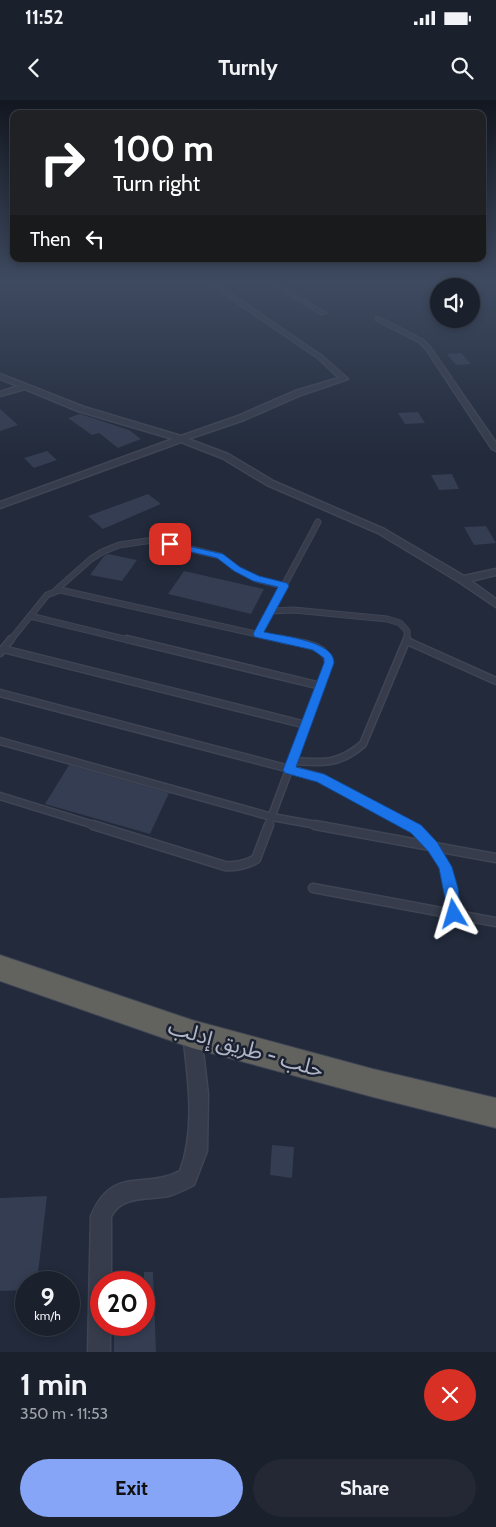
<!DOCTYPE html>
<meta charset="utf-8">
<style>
body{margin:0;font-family:Cabin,"Noto Sans Arabic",sans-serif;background:#232834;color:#f1f3f6;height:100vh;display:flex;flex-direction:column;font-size:19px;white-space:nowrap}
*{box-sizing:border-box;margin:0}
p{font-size:16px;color:#9fa3a9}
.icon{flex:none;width:28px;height:28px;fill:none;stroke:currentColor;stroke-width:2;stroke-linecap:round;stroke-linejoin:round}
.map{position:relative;height:1252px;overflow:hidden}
.side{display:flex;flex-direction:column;background:#1a202c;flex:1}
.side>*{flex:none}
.hud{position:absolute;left:10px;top:10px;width:476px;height:152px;border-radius:10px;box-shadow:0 2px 8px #0003,0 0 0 1px #383e48;background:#202124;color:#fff;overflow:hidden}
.buttons{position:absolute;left:430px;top:178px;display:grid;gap:10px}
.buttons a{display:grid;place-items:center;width:50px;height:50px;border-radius:50%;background:#1a202c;box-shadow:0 2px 8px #0003,0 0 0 1px #383e48;font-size:25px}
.speed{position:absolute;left:15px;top:1171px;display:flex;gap:10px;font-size:25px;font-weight:700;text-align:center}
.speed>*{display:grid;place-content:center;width:65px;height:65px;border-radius:50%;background:#1a202c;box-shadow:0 2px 8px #0003,0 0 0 1px #383e48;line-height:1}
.speed small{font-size:12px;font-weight:400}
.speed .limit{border:8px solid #d22;background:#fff;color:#111}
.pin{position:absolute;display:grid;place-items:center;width:42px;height:42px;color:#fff;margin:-21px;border-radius:10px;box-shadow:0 2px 8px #0006}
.me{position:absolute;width:55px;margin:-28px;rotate:353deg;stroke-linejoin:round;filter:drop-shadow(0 0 4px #0008)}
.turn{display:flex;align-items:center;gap:18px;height:105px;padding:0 20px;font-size:22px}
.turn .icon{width:65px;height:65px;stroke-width:2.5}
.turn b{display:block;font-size:35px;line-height:42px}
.then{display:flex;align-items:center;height:48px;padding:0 20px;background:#0003;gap:10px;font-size:19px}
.round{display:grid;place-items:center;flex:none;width:52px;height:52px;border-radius:26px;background:#232834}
.head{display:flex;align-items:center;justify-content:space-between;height:85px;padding:0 20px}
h1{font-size:30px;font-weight:700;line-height:38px}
.action{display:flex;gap:10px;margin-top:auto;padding:10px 20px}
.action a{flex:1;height:58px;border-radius:30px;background:#86a5f7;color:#111;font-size:20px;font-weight:700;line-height:58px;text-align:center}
.action a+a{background:#232834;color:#f1f3f6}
.status{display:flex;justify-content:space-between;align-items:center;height:35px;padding:0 25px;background:#1a202c;direction:ltr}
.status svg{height:14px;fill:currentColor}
header{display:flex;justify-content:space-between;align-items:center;height:65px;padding:0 20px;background:#1a202c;font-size:22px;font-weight:700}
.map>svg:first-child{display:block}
.building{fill:#343d52}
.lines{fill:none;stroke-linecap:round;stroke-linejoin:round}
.service-far2-casing{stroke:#3f4554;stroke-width:7}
.service-far1-casing{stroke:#3f4554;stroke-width:9}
.service-casing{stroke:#3f4554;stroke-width:11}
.minor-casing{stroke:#3f4554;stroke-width:3}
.trunk-casing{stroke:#3e4453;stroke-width:2}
.service-far2{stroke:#363c4b;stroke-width:5}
.service-far1{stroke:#363c4b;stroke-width:6}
.service{stroke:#363c4b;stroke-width:8}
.minor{fill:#363c4b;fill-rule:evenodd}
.trunk{fill:#62625f;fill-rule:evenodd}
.route{fill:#1a73e8;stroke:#114b97}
.labels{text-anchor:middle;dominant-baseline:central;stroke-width:5;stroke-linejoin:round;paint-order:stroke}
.near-street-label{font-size:22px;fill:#b1b7c7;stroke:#1b2130}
</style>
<div class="status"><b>11:52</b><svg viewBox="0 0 49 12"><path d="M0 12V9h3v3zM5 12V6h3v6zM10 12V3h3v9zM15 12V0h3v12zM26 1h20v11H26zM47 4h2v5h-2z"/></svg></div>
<header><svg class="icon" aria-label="back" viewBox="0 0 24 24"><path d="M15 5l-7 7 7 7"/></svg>Turnly<svg class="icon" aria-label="search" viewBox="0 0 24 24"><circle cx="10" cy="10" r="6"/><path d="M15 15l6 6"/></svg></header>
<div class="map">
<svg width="496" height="1252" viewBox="0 0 496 1252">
<rect width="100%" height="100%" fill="#222a3b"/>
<g class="building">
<path d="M 461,253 L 471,264 L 456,265 L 447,254 Z"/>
<path d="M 0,309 L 18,325 L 0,331 Z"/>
<path d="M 418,312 L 425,323 L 405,324 L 398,313 Z"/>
<path d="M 80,314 L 129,330 L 141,339 L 118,348 L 99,333 L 92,335 L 68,318 Z"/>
<path d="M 47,351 L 57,360 L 34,368 L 24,358 Z"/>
<path d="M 452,374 L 459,389 L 439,390 L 431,375 Z"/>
<path d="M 148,394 L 161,404 L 103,429 L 88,416 Z"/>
<path d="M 486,426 L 496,443 L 474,445 L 464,427 Z"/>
<path d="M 108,454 L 137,460 L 122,481 L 90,475 L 104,456 Z"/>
<path d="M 184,471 L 264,489 L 251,514 L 168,494 Z"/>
<path d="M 69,665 L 169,693 L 150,734 L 45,704 Z"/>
<path d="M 272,1045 L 294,1047 L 292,1078 L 270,1075 Z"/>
<path d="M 47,1096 L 37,1182 L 26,1182 L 26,1190 L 0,1191 L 0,1098 Z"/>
<path d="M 144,1172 L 153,1172 L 156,1252 L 114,1252 L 114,1225 L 144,1225 Z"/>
</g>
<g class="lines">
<g class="service-far2-casing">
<g id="service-far2">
<path d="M 56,490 L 91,459 L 102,452 L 119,445 L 153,440 L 220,456 L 237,469 L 256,479 L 284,486"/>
<path d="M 271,511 L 294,510 L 387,519 L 400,523 L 407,531 L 407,541"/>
<path d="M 30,516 L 132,541"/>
<path d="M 258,534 L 318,422"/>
<path d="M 10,541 L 47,495 L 60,490 L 287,541"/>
</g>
</g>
<g class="service-far1-casing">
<g id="service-far1">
<path d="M 127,539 L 321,586"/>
<path d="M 407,541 L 496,581"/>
<path d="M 3,549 L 306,625"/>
<path d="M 0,553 L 11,539"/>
<path d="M 0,593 L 320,677 L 411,726"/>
<path d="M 0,641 L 272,717 L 322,726"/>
<path d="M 293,661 C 323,663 339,665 363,644 L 407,539"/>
<path d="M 0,696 L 97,726"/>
<path d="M 268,726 L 329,563 C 326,543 297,543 281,539"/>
</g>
</g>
<g class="service-casing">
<g id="service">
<path d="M 93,725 L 225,766 C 237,767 246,765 256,759 L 269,725"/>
<path d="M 315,725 L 496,758"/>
<path d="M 408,725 C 442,743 450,779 454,814"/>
<path d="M 313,788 L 496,822"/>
</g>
</g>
<g class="minor-casing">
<g id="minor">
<path d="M 207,182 L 213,182 L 322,256 L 348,279 L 301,295 L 244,320 L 188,339 L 228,354 L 273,381 L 384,429 L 464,476 L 496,469 L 496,475 L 471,481 L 496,499 L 496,507 L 459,482 L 378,433 L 267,385 L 222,358 L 181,342 L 0,408 L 0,402 L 173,339 L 78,311 L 25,289 L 0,296 L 0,292 L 18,286 L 0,279 L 0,274 L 84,307 L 181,336 L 238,316 L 295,291 L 339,278 L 318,258 Z"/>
<path d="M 269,182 L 274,182 L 326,213 L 321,214 Z"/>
<path d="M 376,218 L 380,218 L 423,240 L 430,247 L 496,343 L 496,351 L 492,349 L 426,249 L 419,242 L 376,220 Z"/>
<path d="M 192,925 L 198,928 L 201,934 L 208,994 L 207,1051 L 194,1085 C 186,1089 177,1094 168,1096 C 148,1100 121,1095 111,1117 L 111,1182 L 101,1182 L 101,1225 L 110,1225 L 110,1252 L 88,1252 L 91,1116 C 112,1065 143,1090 180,1071 C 196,1028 188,979 183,934 L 186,928 Z"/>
</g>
</g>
<g class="trunk-casing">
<path id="trunk" d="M 0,855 L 192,920 L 373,969 L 496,998 L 496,1028 L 373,997 L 192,948 L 0,881 Z"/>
</g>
<use href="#service-far2" class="service-far2"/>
<use href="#service-far1" class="service-far1"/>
<use href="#service" class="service"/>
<use href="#minor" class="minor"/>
<use href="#trunk" class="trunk"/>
</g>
<linearGradient id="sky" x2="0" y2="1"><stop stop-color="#131720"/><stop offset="0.51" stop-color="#3e4a60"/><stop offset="1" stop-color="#3e4a60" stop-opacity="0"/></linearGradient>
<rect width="496" height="357" fill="url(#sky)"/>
<path class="route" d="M 170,442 L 223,454 L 240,467 L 259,476 L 287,483 L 289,486 L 264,532 C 282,536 335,541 334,563 L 296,667 L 324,674 L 421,725 L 437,742 L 452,767 L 458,788 L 461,814 L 459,819 L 454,821 L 449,819 L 439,768 L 428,751 L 411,733 L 317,682 L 285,673 L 283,670 L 324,563 L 324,558 L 313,550 L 255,537 L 253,534 L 278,487 L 253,481 L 234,471 L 217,458 L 166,446 L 165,444 Z"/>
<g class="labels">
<g class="near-street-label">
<text transform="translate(246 948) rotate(16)">حلب - طريق إدلب</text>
</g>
</g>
</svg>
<div class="buttons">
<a><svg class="icon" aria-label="sound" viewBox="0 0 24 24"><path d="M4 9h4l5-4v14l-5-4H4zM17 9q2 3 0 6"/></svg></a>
</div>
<div class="speed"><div>9<small>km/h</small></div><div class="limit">20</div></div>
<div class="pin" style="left:170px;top:444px;background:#d93025"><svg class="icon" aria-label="arrive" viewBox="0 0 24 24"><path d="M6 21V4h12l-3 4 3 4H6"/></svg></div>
<svg class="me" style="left:454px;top:814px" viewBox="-20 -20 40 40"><path d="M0-17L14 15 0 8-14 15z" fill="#1a73e8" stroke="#fff" stroke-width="4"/></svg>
<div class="hud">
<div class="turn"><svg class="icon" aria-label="right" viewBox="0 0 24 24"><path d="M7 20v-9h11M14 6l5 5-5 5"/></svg><div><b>100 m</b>Turn right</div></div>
<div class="then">Then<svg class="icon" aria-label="left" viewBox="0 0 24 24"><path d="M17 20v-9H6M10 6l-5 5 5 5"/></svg></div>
</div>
</div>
<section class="side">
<div class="head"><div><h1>1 min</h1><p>350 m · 11:53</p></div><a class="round" style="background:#d93025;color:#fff"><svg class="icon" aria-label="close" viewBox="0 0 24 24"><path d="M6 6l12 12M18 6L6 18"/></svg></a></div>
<div class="action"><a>Exit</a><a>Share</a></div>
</section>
